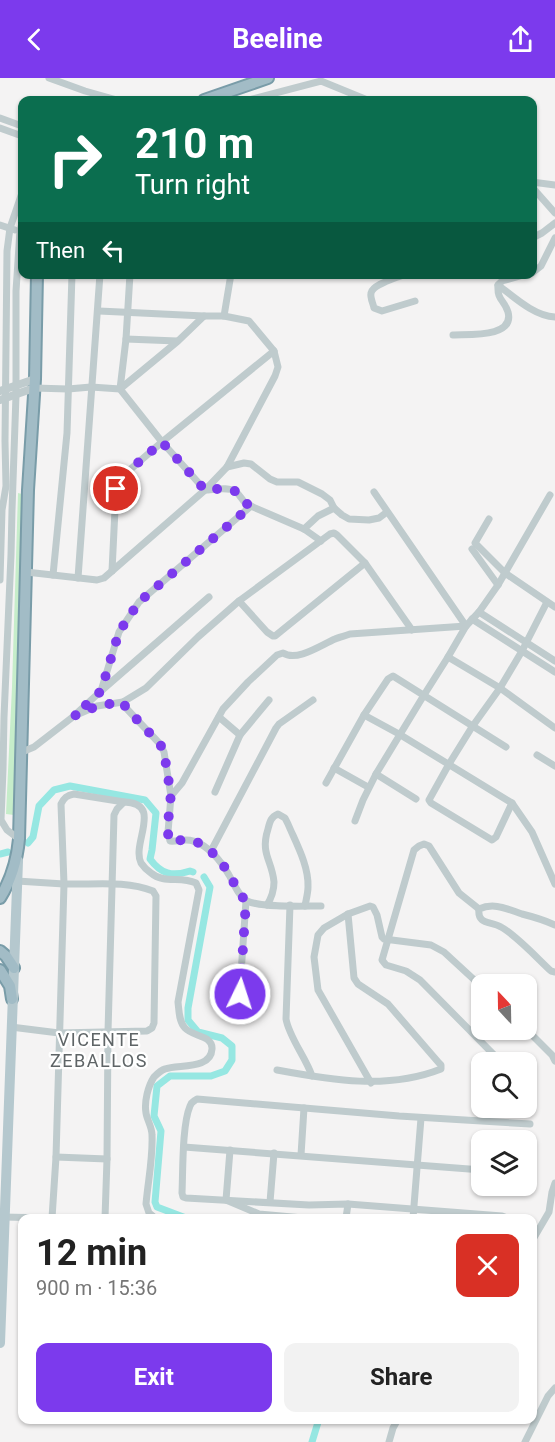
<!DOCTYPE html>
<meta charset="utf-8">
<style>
body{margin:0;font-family:Roboto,sans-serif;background:#f2f2f2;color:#222;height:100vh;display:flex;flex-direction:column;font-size:22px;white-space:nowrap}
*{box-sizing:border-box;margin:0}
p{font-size:20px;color:#767676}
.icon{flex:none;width:33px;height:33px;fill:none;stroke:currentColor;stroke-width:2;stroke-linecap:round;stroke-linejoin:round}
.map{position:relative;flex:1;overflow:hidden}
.sheet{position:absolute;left:18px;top:1136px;width:519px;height:210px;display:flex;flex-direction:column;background:#fff;border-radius:12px;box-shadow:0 2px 4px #0004}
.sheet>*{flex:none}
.top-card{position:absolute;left:18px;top:18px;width:519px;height:183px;border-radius:12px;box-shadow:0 2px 4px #0004;background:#0b6e4f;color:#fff;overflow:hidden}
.needle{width:39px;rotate:338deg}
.buttons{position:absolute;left:471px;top:896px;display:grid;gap:12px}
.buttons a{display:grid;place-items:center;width:66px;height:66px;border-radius:12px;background:#fff;box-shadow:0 2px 4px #0004;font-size:30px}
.pin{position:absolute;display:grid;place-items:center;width:51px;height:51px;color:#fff;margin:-26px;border:3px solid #fff;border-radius:50%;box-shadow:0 2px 6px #0007}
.me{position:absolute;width:66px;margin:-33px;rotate:4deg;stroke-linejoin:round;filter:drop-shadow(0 0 4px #0008)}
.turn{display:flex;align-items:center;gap:21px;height:126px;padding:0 18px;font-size:27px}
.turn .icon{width:78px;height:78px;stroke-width:2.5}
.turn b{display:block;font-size:42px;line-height:51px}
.then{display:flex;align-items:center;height:57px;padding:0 18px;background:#0003;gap:12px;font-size:22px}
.round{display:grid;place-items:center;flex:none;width:63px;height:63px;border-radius:12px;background:#f2f2f2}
.head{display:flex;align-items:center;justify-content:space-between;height:102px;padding:0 18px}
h1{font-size:36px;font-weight:700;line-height:45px}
.action{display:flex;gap:12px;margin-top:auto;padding:12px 18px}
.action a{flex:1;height:69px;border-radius:12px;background:#7c3aed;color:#fff;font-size:24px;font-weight:700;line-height:69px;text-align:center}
.action a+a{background:#f2f2f2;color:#222}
header{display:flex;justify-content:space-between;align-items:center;height:78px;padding:0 18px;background:#7c3aed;color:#fff;font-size:27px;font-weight:700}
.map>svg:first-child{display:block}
.green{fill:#c6edca}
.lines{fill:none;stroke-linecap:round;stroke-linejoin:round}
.canal{stroke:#96e7e2;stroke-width:7}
.trunk-casing{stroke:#799ca8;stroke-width:14}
.minor{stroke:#bfcbcd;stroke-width:7}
.tertiary{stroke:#bfcbcd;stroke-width:8}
.primary{stroke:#b5c8ce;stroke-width:10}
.trunk{stroke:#a2bcc6;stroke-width:10}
.route{stroke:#7c3aed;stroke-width:10;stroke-dasharray:0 18}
.labels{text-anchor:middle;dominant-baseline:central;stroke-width:4.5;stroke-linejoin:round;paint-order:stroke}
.neighbourhood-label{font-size:18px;letter-spacing:1.5px;fill:#5f6567;stroke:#fff}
</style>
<header><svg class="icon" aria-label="back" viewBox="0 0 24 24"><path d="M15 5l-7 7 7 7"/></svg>Beeline<svg class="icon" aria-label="share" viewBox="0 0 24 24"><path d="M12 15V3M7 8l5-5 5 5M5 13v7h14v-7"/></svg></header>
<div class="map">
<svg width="555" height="1364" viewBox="0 0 555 1364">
<rect width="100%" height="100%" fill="#f4f3f3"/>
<path class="green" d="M 18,415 L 26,417 L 14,737 L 6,736 L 12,609 Z"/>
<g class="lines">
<g class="canal">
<path d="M 28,765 L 33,759 L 39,728 L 54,712 L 70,708 L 145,722 L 156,735 L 152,772 L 150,781 C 161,796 172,799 190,793 L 193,794"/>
<path d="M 0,776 L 8,774"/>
<path d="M 186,1140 L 157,1129 L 155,1124 L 161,1053 L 154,1038 L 157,1008 L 170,998 L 211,998 L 225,993 L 232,982 L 232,968 L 222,960 L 198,954 L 188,942 L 188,930 L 210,809 L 204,799"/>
<path d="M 312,1364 L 319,1341"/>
</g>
<g class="trunk-casing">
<g id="trunk">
<path d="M 204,22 L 268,0"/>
<path d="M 0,820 C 11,802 17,783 19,761 L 28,412 L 35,301 L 37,196"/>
<path d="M 0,873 L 6,878 L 14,890"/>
<path d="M 0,892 L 10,908 L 12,921"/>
</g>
</g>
<g class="minor">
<path d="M 49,0 L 85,13 L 117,22"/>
<path d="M 249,22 L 321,3 L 365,21"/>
<path d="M 0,40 L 22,48"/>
<path d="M 0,50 L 22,58"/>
<path d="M 532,104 L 555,107"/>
<path d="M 532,109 L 555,135"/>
<path d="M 0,147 L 15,152"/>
<path d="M 532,160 L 542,155 L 555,145"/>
<path d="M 532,195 L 541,188 L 555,160"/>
<path d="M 405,196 C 397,200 373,206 371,215 C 370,220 373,225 374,230 L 382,233 L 415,223"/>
<path d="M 498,207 C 514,219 534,238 555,239"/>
<path d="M 99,233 L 204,238"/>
<path d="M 453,257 C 468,256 515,260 508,234 C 504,221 497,223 498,207 L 502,203 L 527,196"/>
<path d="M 126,261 L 177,263"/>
<path d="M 34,310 L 68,311 L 91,309 L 120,311 L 162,364 L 205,412 C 213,412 229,408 236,414 C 240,417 242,422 246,426 L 304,451 L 321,463"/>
<path d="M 120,311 L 178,263 L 204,238 L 224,238 L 231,196"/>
<path d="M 120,311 L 126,261 L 130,196"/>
<path d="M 227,389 L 244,385 L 251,386 L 270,401 L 277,404 L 298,404 L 322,416 L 330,422 L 334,430 L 342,437 L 349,441 L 369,442 L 379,440 L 387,434"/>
<path d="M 489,441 L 475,465 L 505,495 L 555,529"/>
<path d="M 304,451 L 318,438 L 334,430"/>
<path d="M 472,471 L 498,507"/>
<path d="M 112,493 L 116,411 L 118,402 L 162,364 L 274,273"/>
<path d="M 26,494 L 97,502 L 104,500 L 205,412 L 227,389 L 275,298 L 278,289 L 274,273 L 249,243 L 224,238"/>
<path d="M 53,497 L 67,355 L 72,196"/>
<path d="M 78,500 L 100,196"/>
<path d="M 0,502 L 2,432 L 6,408 L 5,363 L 7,173 L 10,150 L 22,115"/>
<path d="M 239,523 L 267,554 L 273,558 L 275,558 L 365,485"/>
<path d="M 479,534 L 555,583"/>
<path d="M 472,541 L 555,594"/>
<path d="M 448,579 L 500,610 L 555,650"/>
<path d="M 101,613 L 209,519"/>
<path d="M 123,624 L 126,630 L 160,666 L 164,674 L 171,718 L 168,754 L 170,763 C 177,764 185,760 193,763 C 208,767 221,783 229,797 C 234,805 238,818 247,823 C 263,830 303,828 321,828"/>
<path d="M 78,634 L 101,613 L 119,554 L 139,524 L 251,428"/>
<path d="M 364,637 L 399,656 L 512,725 L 532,754 L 555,806"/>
<path d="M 219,639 L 240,657"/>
<path d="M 22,674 L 34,669 L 74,638 L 97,628 L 123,624 L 146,610 L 198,559 L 239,523 L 330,456 L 334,455 L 337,457 L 365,485 L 412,552"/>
<path d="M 537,677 L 555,688"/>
<path d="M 334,690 L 368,709"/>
<path d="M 326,705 L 364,637 L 388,601 L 393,598 L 506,669"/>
<path d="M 215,714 L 240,657 L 269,622"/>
<path d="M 171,718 L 182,705 L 223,631 L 248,604 L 277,577 L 283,575 C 297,584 321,567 335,561 C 339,559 345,558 350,556 L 466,548 L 374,414"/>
<path d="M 416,721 L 376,696 L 424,617 L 448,579 L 466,548 L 479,534 L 498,507 L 550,417"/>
<path d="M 512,725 L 496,759 L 492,762 L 431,725 L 429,722 L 449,686 L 472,649 L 500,610 L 522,573 L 547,524"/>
<path d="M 355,743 L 363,722 L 376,696"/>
<path d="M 19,761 L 7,752 L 1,742 L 3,691 L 4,639 L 11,477 L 12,432 L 16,317 L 16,213 L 20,153 L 22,145"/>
<path d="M 211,773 L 276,650 L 279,646 L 313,622"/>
<path d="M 267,827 C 272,819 274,813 274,804 C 272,782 260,776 268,751 C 270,743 271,739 278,736 L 285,740 L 288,746 C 296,765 309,788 308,809 C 308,815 306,822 305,828"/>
<path d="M 290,827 L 286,941 C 289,959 306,980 312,998"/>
<path d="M 479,831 L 459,815 L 429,768 L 424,766 L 419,768 L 414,772 L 382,882 L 386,887 L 406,893 L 420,902 L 501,984"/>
<path d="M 555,847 C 544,842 534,839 522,836 C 507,831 494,824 479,831 C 477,847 491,843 501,849 C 516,857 538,881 551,893 L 555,894"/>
<path d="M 238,939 L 246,823"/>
<path d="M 11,949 L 59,955 L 147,953 L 152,950 L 154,945 L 156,818 L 153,813 C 125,802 93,807 64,806 C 48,805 33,804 17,803"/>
<path d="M 526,951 L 552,977 L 555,983"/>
<path d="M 277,992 C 331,1002 388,1012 441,991 L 441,987 L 439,985 L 388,926 L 358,906 L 354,900 L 348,836"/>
<path d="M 371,1005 L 318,912 L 314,879 L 318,857 L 324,850 L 348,836 L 370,828 L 373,829 L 377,837 L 382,859 L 384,861 L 431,867 L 444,874 L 482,909"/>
<path d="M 184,1069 L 482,1092"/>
<path d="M 230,1072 L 226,1122 L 259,1136 L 303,1140"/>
<path d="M 301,1077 L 304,1030"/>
<path d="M 56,1079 L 107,1081"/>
<path d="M 526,1095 L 530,1095"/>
<path d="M 270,1124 L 274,1075"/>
<path d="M 2,1139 L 52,1140"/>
<path d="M 52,1140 L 56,1079 L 64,806 L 61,726 C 64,720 67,717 74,716 L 124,724"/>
<path d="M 105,1140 L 107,1081 L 108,954 L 114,737 L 117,731 L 124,724 C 164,725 131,765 141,785 C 143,788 148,793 151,795 C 164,806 180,798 196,805 L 199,812 L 178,924 C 179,933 179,944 185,950 C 193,959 213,957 212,971 C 211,992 178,986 165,991 C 161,992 157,996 154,999 C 148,1008 144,1024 146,1035 C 147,1042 152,1049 152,1057 C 153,1080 148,1103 146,1126 L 149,1135 L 155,1140"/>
<path d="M 346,1140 L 348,1126"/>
<path d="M 413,1140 L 421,1040"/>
<path d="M 507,1140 L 502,1138 L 348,1126 L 309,1127 L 186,1120 L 183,1119 L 182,1115 C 183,1093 182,1047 190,1028 C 192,1023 193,1024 197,1021 L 399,1038 L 530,1046"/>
<path d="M 532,1163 L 549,1134 L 552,1114 L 555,1105"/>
<path d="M 389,1364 L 393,1350 L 398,1341"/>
<path d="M 525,1364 L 548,1318 L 555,1310"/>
</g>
<g class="tertiary">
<path d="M 0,313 L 35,301"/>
<path d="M 0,322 L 34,310"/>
</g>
<path class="primary" d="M 0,1265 L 18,783"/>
<use href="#trunk" class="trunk"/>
</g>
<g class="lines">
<path class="route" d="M 116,411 L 118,402 L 162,364 L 205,412 C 213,412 229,408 236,414 C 242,419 243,425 251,428 L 139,524 L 119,554 L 101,613 L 74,638 L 97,628 L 123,624 L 126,630 L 160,666 L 164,674 L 171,718 L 169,728 L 168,761 L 173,764 C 198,756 214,774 228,794 C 234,804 237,814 246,823 L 240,916"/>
</g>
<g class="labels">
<g class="neighbourhood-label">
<text x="99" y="961">VICENTE<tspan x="99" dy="21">ZEBALLOS</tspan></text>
</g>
</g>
</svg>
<div class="buttons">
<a><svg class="needle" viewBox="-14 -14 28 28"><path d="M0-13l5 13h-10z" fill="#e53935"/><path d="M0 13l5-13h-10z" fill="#767676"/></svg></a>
<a><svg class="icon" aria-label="search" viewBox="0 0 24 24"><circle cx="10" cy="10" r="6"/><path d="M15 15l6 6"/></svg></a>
<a><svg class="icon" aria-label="layers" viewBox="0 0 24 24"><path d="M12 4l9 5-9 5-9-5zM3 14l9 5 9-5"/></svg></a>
</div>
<div class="pin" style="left:116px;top:411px;background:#d93025"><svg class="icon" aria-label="arrive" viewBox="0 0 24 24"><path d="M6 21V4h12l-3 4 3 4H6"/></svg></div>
<svg class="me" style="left:240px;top:916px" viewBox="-20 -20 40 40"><circle r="17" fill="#7c3aed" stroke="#fff" stroke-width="3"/><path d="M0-11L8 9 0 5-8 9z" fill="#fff"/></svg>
<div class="top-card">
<div class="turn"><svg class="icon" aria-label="right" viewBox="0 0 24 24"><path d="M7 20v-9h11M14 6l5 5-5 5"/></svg><div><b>210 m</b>Turn right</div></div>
<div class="then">Then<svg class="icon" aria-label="left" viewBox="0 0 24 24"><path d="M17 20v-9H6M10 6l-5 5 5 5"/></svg></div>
</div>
<section class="sheet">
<div class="head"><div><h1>12 min</h1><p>900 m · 15:36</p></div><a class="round" style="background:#d93025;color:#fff"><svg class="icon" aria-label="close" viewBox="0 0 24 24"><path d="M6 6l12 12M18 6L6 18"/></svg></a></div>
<div class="action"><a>Exit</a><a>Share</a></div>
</section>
</div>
